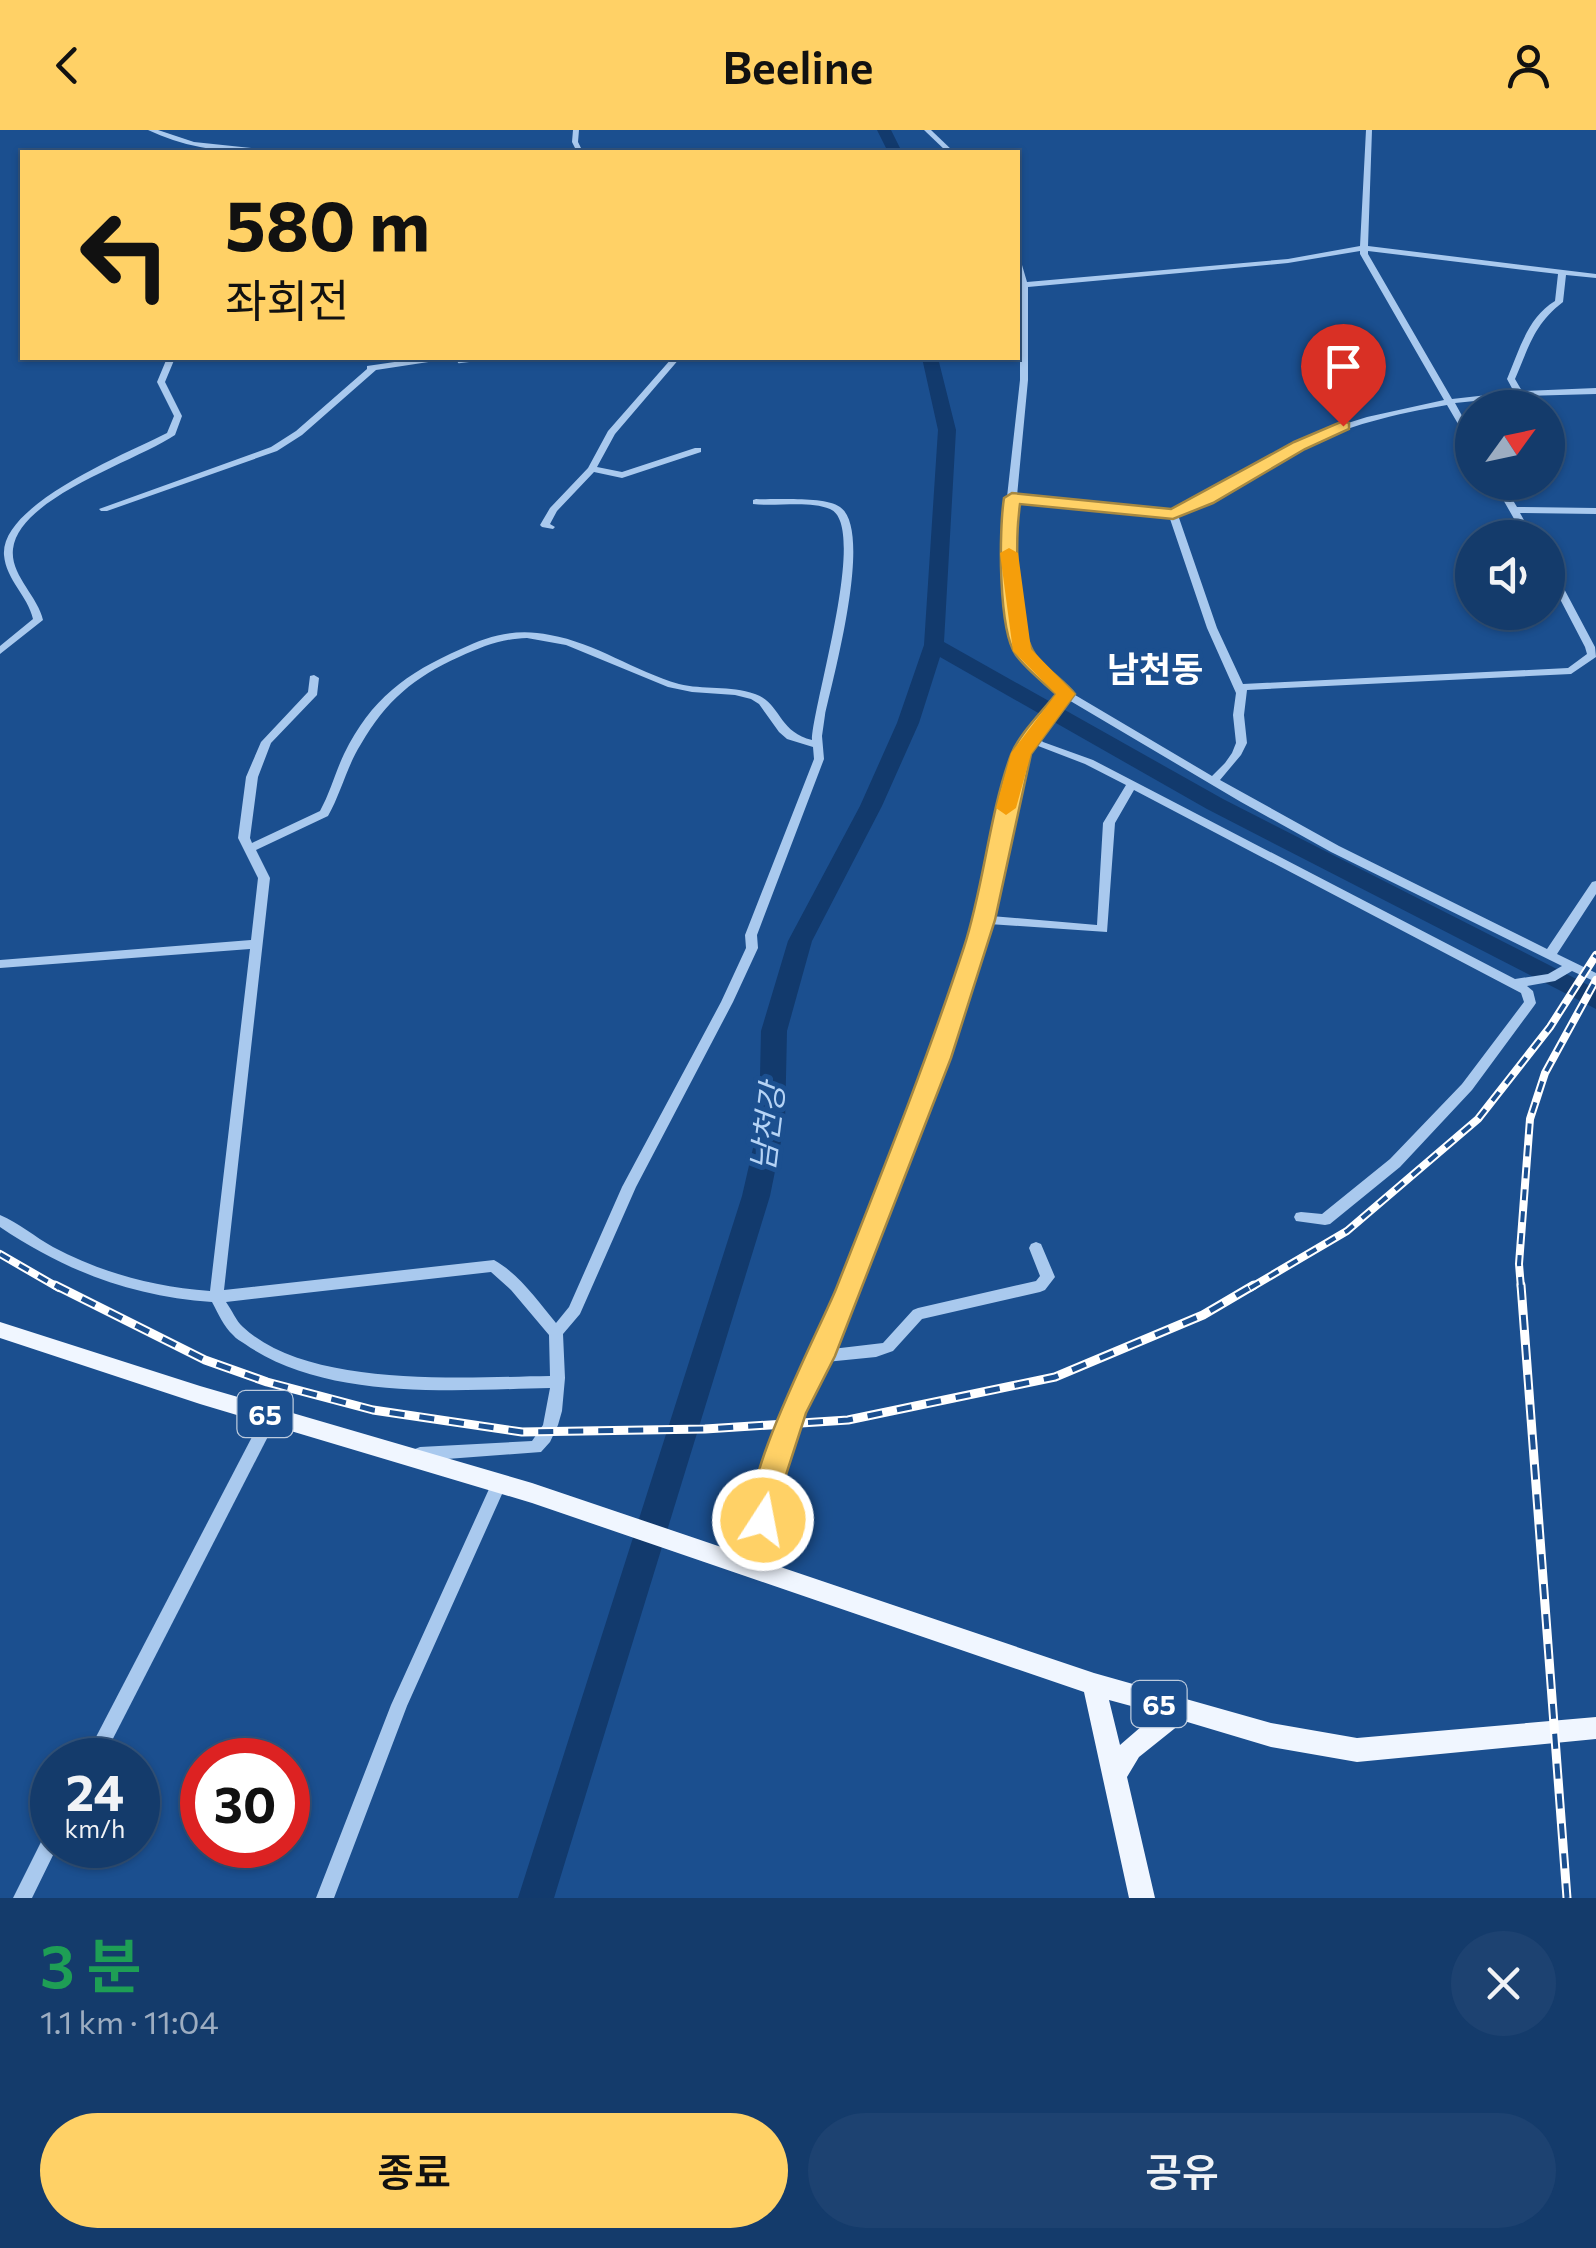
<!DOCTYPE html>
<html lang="ko">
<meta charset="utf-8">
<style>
body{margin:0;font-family:Commissioner,"Noto Sans KR",sans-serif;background:#1d4271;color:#f1f3f6;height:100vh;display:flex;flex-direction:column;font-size:38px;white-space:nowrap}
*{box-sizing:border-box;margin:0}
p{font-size:32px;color:#9dadc1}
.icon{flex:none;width:55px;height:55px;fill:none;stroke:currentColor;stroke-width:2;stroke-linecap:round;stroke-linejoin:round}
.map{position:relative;height:1768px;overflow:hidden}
.side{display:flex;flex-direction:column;background:#143b6b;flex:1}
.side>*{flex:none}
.hud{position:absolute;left:20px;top:20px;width:1000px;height:210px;border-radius:0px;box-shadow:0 2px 8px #0004,0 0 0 2px #33557e;background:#ffd166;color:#111;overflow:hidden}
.needle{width:65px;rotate:57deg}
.controls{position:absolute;left:1455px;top:260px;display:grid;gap:20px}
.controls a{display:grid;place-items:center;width:110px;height:110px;border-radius:50%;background:#143b6b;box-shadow:0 2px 8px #0004,0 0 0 2px #33557e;font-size:50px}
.speed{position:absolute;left:30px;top:1608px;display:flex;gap:20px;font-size:50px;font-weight:700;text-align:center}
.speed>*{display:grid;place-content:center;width:130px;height:130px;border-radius:50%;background:#143b6b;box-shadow:0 2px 8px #0004,0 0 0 2px #33557e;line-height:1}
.speed small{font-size:25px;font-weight:400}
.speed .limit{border:15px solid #d22;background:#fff;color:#111}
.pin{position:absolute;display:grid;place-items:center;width:85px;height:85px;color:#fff;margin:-102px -42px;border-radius:50% 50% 50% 0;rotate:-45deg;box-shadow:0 0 10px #0007}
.pin .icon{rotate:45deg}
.me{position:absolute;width:110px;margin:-55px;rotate:11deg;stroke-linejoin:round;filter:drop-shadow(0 0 8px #0008)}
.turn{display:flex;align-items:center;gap:35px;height:210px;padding:0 40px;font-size:45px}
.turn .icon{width:130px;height:130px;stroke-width:2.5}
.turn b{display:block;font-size:70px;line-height:85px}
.round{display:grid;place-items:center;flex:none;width:105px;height:105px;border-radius:52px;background:#1d4271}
.overview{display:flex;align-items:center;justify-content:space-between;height:170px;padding:0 40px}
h1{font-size:60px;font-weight:600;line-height:75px;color:#1e9e55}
.button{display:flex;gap:20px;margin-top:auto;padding:20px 40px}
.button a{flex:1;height:115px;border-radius:60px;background:#ffd166;color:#111;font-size:40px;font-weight:600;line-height:115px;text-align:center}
.button a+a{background:#1d4271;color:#f1f3f6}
header{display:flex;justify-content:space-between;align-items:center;height:130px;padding:0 40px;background:#ffd166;color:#111;font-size:45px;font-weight:600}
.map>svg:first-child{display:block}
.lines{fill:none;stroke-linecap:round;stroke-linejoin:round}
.stream{stroke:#9cc4f0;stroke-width:2.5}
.river{fill:#123a6d;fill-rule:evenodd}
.minor{fill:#a9c9ee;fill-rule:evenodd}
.major{fill:#f0f6ff;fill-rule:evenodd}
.rail-far1-casing{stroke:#fff;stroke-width:8}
.rail-casing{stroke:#fff;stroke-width:9}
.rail-far1{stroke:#1b4f8f;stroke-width:4;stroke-dasharray:11;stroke-linecap:butt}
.rail{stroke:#1b4f8f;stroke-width:5;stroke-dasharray:15;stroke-linecap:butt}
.route{fill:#ffd166;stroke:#a68842;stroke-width:2.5}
.slow{fill:#f59e0b}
.labels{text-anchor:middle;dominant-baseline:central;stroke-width:10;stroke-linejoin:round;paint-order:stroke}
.shield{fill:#1b4f8f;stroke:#bbcadd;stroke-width:2.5}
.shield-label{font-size:28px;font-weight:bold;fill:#fff}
.water-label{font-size:32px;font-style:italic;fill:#b5d3f5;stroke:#1b4f8f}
.quarter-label{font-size:35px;font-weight:bold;fill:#fff;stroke:#1b4f8f}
</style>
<header><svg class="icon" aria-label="back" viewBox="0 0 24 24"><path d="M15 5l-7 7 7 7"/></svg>Beeline<svg class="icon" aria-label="person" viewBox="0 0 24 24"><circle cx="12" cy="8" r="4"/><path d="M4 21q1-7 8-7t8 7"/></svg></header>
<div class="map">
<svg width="1596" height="1768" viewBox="0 0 1596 1768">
<rect width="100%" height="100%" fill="#1b4f8f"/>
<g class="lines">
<path class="stream" d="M 459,232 L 491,228"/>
<g class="river">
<path d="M 877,0 L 891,0 L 902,22 L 888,22 Z"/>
<path d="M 922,228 L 938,228 L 956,300 L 944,512 L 1223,669 L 1596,859 L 1596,879 L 1207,679 L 940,527 L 919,593 L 882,676 L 812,811 L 787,901 L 785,992 L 770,1066 L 554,1768 L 518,1768 L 742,1066 L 759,992 L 761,901 L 788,811 L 860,676 L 897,593 L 924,515 L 938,300 Z"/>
</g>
<g class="minor">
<path d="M 148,0 L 158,0 L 194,12 L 271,20 L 275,22 C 234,25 185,18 148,0 Z"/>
<path d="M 573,0 L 579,0 L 578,12 L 583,22 L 577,22 L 572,12 Z"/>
<path d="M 924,0 L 931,0 L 954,22 L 947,22 Z"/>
<path d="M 1366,0 L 1372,0 L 1368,116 L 1596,144 L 1596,148 L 1566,145 L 1563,172 C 1534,194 1529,217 1515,249 L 1522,261 L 1596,258 L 1596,264 L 1524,266 L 1455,273 L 1472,304 L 1472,314 L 1468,311 L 1447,275 C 1396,284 1346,295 1300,319 C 1258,340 1222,368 1178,385 L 1217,498 L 1243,554 L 1568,538 L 1587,524 L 1585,517 L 1548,446 L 1548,435 L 1553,438 L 1595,517 L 1596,527 L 1571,544 L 1247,560 L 1244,585 L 1247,613 L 1241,625 L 1220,650 L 1339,716 L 1547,819 L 1592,752 L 1596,751 L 1596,764 L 1557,824 L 1596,843 L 1596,852 L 1572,841 L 1555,851 L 1527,856 L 1533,861 L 1536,873 L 1534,876 L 1472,960 L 1400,1037 L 1330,1094 L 1325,1095 L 1296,1091 L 1294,1087 L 1296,1083 L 1301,1082 L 1322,1084 L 1390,1029 L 1462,954 L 1524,872 L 1521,863 L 1134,660 L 1115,693 L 1107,802 L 989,794 L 946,928 L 832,1219 L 883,1213 L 913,1180 L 918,1178 L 1036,1151 L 1040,1146 L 1029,1118 L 1031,1114 L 1036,1112 L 1041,1114 L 1055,1147 L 1045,1160 L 1040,1162 L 922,1189 L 893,1221 L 876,1227 L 826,1232 C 802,1277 773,1334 771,1386 C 771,1406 780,1429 784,1448 L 782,1453 L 776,1455 L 770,1453 L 755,1390 L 760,1354 L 784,1282 L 815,1225 L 934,928 L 978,790 L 1016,623 L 1060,564 L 1017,521 L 1006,459 L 1003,403 L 1020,250 L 1020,155 L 1018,133 L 1022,135 L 1027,152 L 1288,129 L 1360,116 ZM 1360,121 L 1360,124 L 1444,270 L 1367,287 L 1332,298 L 1283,320 L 1204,367 L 1172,381 L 1017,366 L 1028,250 L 1028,157 L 1288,133 ZM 1368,121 L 1558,144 L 1555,171 C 1527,188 1519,221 1507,249 L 1514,262 L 1452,269 L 1368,124 ZM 1016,371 L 1169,386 L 1207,498 L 1236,563 L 1233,585 L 1236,613 L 1232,623 L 1225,633 L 1212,646 L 1070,562 L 1027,520 L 1016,459 L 1013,403 ZM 1067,569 L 1241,672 L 1331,722 L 1562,836 L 1548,844 L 1515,849 L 1093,630 L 1043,612 L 1038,607 ZM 1033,614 L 1085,634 L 1126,655 L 1103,693 L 1097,795 L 991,786 L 1026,623 Z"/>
<path d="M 817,20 L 820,22 L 812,22 L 814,21 Z"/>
<path d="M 167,228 L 175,228 L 165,252 L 182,286 L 175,305 C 137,331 19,367 13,419 C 10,445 38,466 43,490 L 0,524 L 0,516 L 33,489 C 28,466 6,450 4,425 C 0,374 128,323 167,303 L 174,286 L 157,252 Z"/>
<path d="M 422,228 L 439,228 L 435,231 L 376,240 L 302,305 L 277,321 L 107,381 L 101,381 L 99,379 L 271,317 L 296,301 L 367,239 L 367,236 Z"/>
<path d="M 672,228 L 680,228 L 615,304 L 597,337 L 622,342 L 695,318 L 701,318 L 701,322 L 622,348 L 594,342 L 557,381 L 550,394 L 555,397 L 553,399 L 542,397 L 540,395 L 550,378 L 588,338 L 608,301 Z"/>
<path d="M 1493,352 L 1502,352 L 1517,377 L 1596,378 L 1596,384 L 1520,383 L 1534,408 L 1525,408 Z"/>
<path d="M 756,369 C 776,370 824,366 840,377 C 874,400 833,548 825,585 L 822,606 L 824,629 L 757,805 L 758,818 L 733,872 L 636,1057 L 580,1184 L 563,1204 L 565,1248 L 562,1281 L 558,1295 L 550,1312 L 541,1322 L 420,1331 L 415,1329 L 412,1324 L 415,1319 L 420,1317 L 532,1311 L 543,1295 L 550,1258 C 454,1260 327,1271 245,1214 C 241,1211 236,1209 233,1205 C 224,1197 218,1183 212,1172 C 134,1167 65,1141 0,1097 L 0,1085 C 19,1093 35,1107 53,1117 C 102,1143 154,1157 210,1161 L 250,819 L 0,838 L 0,830 L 251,810 L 258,748 L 238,708 L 246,647 L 261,612 L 308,562 L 310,546 L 314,545 L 319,548 L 317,565 L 271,613 L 258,647 L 250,708 L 252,713 L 320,681 C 330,663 335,643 344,624 C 371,569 406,543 461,519 C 490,505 517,498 550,505 C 596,513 634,541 679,554 C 703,560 730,555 755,564 C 781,573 778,602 812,610 C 813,573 869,395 830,379 C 809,370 775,377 753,374 L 753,370 ZM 527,508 L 566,515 L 668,557 L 692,562 L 735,565 L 751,569 L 759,574 L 779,602 L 787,609 L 813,617 L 814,629 L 745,805 L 746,818 L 721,872 L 622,1057 L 569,1177 L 556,1193 C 538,1171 519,1144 494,1130 L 224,1160 L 270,748 L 256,720 L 328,686 C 341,663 347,636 361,614 C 386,571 414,547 459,527 C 484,516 500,509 527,508 ZM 491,1142 L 511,1160 L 549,1205 L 550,1246 C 466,1247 309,1259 243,1197 C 236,1191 232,1180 226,1172 Z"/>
<path d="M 271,1279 L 276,1280 L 279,1285 L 102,1630 L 84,1630 L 266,1280 Z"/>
<path d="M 499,1346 L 504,1348 L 507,1353 L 407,1576 L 334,1768 L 316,1768 L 391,1575 L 494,1348 Z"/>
<path d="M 52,1699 L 52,1715 L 58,1715 L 32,1768 L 13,1768 L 46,1702 Z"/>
</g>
<path class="major" d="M 0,1192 L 200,1256 L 532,1353 L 1094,1543 L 1271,1593 L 1357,1608 L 1596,1587 L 1596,1609 L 1357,1632 L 1271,1617 L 1184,1591 L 1139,1627 L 1127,1647 L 1155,1768 L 1129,1768 L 1084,1562 L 532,1373 L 200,1274 L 0,1208 ZM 1109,1570 L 1157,1583 L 1120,1615 Z"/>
<g class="rail-far1-casing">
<g id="rail-far1">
<path d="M 0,1124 L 59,1158"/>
<path d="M 1250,1158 L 1347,1101 L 1478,989 L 1550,897 L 1596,825"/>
<path d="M 1521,1158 L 1519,1134 L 1530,989 L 1545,943 L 1596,850"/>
</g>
</g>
<g class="rail-casing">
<g id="rail">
<path d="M 55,1155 L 205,1230 L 267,1252 L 373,1280 L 522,1302 L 705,1299 L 848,1290 L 1055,1247 L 1203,1185 L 1254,1155"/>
<path d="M 1521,1155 L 1567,1768"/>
</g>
</g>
<use href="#rail-far1" class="rail-far1"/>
<use href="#rail" class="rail"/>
</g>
<path class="route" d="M 1343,291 L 1349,293 L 1349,299 L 1305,319 L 1213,373 L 1173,389 L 1020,374 C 1015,410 1016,484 1031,517 C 1038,534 1063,549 1075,564 L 1031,624 L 995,790 L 951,928 L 835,1226 L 806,1283 L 783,1354 L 773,1399 L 763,1403 L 753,1399 C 735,1360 818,1203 836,1159 C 881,1045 926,933 964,817 C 984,756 989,684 1011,625 C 1019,604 1042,582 1056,564 C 1043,552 1026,539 1016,525 C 998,500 999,399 1004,368 L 1012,363 L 1171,379 L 1294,312 Z"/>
<path class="slow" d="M 1009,418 L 1018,423 L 1031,519 L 1075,564 L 1031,624 L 1016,678 L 1006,685 L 996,678 L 1011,623 L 1056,564 L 1013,521 L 1000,423 Z"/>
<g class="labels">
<g class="shield">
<rect x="237.5" y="1261" width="55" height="46" rx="8"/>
<rect x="1131.5" y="1551" width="55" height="46" rx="8"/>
</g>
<g class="shield-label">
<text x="265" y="1284">65</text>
<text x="1159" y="1574">65</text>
</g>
<g class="water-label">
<text transform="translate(766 997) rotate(-83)">남천강</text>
</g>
<g class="quarter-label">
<text x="1155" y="537">남천동</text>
</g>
</g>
</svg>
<div class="controls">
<a><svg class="needle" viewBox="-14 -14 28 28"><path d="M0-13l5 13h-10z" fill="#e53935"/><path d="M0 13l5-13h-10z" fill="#9dadc1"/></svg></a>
<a><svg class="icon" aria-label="sound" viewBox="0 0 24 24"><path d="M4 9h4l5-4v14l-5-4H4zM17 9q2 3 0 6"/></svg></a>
</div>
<div class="speed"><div>24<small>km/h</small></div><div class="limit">30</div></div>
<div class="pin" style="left:1343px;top:296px;background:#d93025"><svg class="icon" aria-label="arrive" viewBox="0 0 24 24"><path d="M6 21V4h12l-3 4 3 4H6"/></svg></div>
<svg class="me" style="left:763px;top:1390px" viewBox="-20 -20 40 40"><circle r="17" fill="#ffd166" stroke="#fff" stroke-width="3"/><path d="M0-11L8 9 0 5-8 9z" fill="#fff"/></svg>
<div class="hud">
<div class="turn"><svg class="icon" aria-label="left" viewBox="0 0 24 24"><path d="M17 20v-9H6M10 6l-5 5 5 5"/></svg><div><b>580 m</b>좌회전</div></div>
</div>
</div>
<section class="side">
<div class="overview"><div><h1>3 분</h1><p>1.1 km · 11:04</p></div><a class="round"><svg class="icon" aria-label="close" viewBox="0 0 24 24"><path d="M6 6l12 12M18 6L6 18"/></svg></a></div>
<div class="button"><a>종료</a><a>공유</a></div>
</section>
